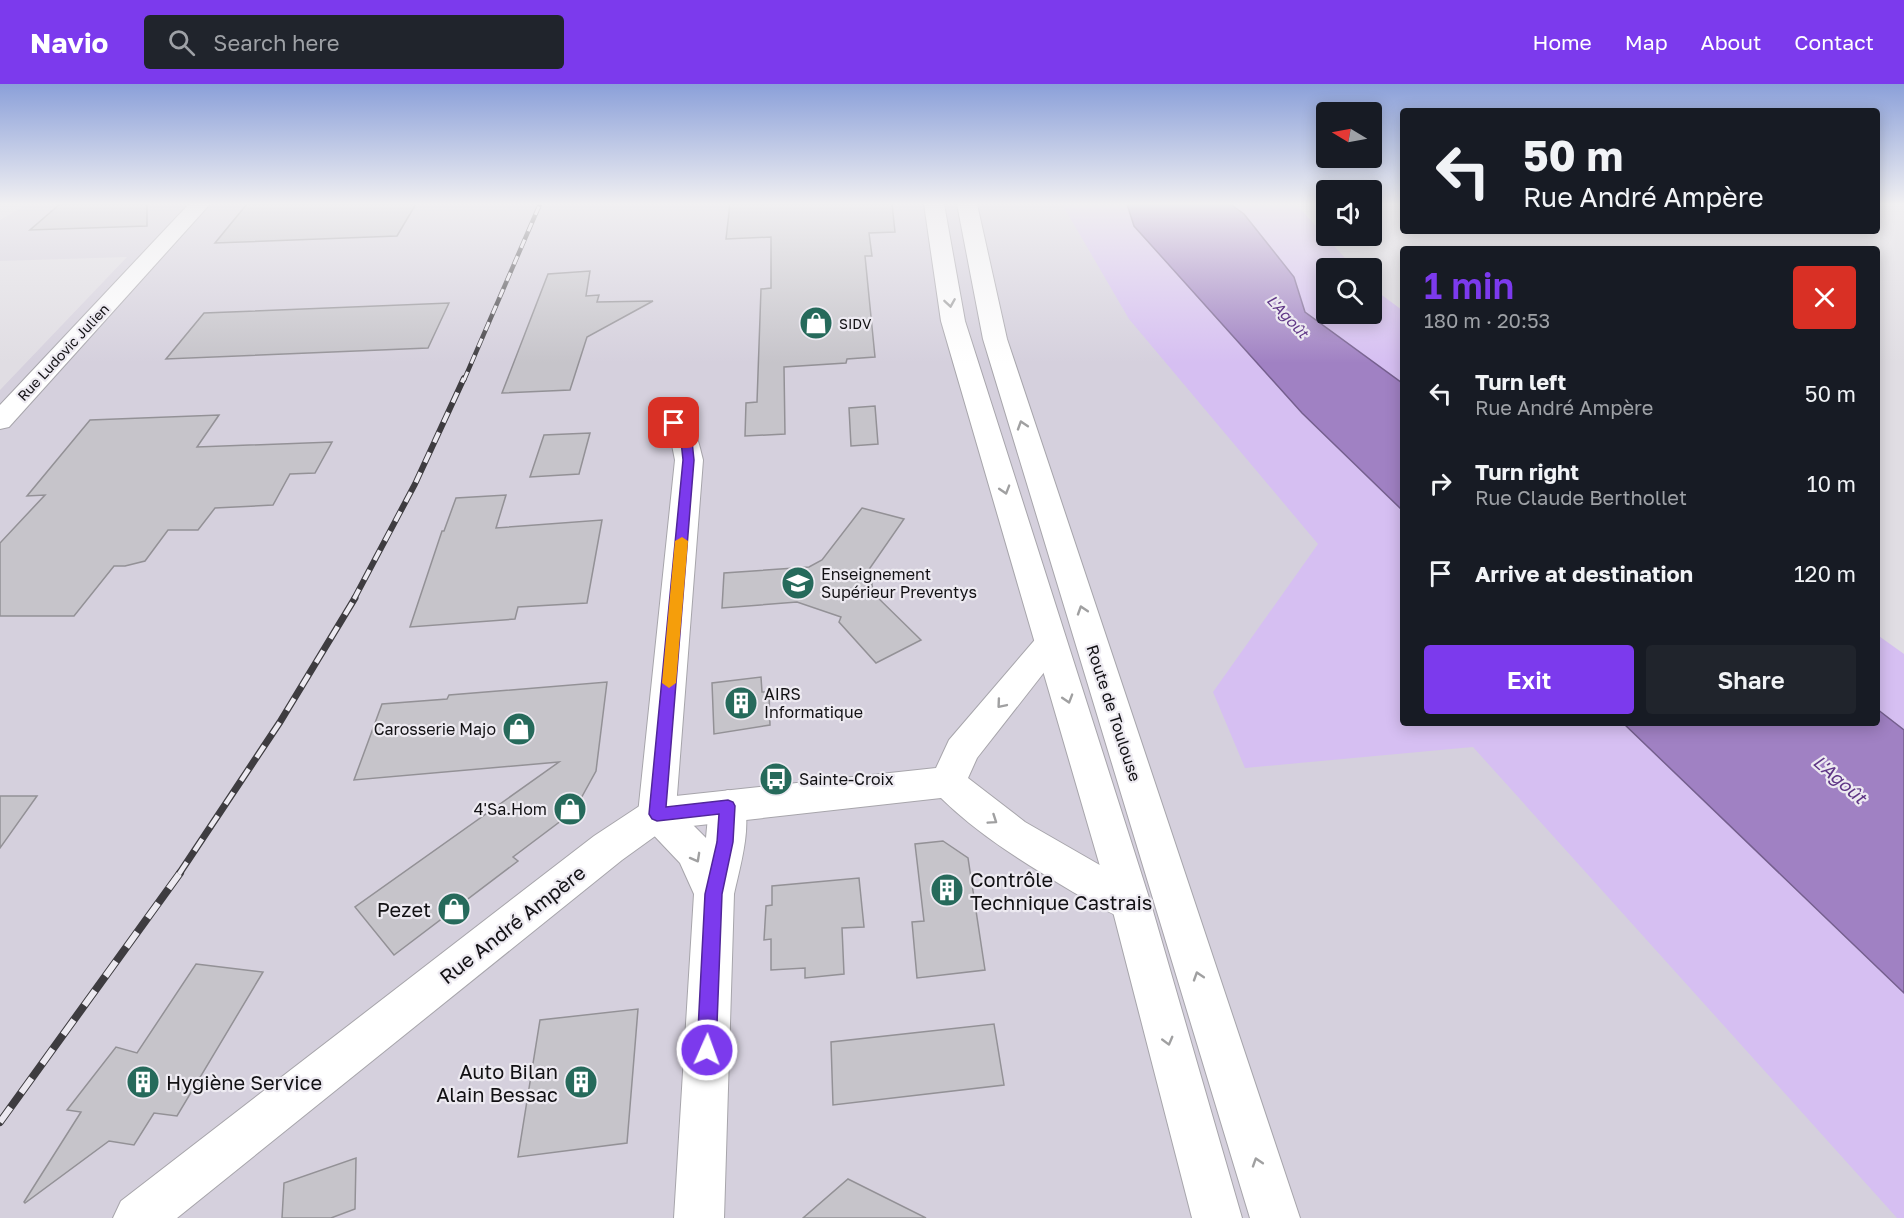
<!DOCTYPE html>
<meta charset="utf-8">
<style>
body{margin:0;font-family:"Golos Text",sans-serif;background:#20242c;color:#f1f3f6;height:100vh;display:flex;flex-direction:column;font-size:22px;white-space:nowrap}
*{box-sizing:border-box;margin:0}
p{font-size:20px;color:#9ea1a6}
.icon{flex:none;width:33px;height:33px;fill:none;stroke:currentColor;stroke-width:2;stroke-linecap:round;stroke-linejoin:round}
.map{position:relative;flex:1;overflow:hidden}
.panel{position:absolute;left:1400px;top:162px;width:480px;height:480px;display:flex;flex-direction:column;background:#171b24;border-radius:6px;box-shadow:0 3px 15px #0003}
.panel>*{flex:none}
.hud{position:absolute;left:1400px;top:24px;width:480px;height:126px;border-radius:6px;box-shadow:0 3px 15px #0003;background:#171b24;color:#f1f3f6;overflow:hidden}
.needle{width:39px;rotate:280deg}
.fabs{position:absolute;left:1316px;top:18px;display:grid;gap:12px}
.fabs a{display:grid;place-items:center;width:66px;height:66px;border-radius:6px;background:#171b24;box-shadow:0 3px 15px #0003;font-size:30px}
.pin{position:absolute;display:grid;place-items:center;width:51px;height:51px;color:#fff;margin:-26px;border-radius:12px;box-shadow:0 3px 9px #0006}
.me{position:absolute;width:66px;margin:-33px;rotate:2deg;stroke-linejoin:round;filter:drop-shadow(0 0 4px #0008)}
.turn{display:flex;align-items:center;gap:21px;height:126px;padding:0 24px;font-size:27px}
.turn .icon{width:78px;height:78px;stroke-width:2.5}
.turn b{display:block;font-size:42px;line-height:51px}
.round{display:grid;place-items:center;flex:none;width:63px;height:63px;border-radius:6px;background:#20242c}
.overview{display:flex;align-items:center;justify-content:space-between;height:102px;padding:0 24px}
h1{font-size:36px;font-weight:600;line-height:45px;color:#7c3aed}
.action{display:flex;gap:12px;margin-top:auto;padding:12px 24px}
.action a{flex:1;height:69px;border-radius:6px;background:#7c3aed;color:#fff;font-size:24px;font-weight:600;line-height:69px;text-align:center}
.action a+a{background:#20242c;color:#f1f3f6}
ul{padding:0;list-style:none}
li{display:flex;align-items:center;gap:18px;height:90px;padding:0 24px}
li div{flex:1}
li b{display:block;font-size:22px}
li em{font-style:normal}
header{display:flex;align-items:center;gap:36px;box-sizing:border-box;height:84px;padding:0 30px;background:#7c3aed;color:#fff}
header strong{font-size:28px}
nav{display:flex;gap:33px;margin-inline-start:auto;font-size:21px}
.search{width:420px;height:54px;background:#20242c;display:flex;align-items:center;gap:15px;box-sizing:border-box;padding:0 21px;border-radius:6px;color:#9ea1a6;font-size:22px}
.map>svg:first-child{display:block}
.built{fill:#d5d0dd}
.green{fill:#d6bff2}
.water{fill:#a081c3;stroke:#755f8e;stroke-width:1.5}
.building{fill:#c6c4ca;stroke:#939196;stroke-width:1.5}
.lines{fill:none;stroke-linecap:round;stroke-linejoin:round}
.minor-casing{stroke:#a7a5ab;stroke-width:2}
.secondary-casing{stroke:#a7a5ab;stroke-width:2}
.primary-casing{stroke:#a7a5ab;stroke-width:2}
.minor{fill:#fff;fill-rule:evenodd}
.secondary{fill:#fff;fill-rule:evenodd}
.primary{fill:#fff;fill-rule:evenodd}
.rail-far3-casing{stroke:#3e3c40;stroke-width:4.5}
.rail-far2-casing{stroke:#3e3c40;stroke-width:6}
.rail-far1-casing{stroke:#3e3c40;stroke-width:7}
.rail-casing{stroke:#3e3c40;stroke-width:8}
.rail-far3{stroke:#edeaf1;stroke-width:3;stroke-dasharray:9;stroke-linecap:butt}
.rail-far2{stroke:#edeaf1;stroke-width:4;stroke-dasharray:11;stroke-linecap:butt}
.rail-far1{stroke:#edeaf1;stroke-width:4.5;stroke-dasharray:14;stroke-linecap:butt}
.rail{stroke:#edeaf1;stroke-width:6;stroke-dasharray:18;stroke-linecap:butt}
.oneway{stroke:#a0a0a1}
.route{fill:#7c3aed;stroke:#51269a;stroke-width:1.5}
.slow{fill:#f59e0b}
.labels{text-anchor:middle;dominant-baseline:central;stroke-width:4.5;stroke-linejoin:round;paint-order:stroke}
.far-poi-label{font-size:14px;fill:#121114;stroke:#edeaf1;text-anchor:start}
.far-street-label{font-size:14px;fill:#121114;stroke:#edeaf1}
.far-water-label{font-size:15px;font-style:italic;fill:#5f3686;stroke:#edeaf1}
.poi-label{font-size:16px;fill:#121114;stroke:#edeaf1;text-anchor:start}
.street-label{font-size:16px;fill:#121114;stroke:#edeaf1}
.water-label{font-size:18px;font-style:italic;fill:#5f3686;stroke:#edeaf1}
.near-poi-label{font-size:20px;fill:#121114;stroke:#edeaf1;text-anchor:start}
.near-street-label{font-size:20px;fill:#121114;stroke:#edeaf1}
</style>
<header>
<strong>Navio</strong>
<div class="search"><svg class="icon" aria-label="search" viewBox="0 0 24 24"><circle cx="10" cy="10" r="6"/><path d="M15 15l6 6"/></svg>Search here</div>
<nav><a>Home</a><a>Map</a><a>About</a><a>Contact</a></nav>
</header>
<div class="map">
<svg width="1904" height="1134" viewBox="0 0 1904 1134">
<rect width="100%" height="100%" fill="#e0dde3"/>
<path class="built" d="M 28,120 L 1096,120 L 1402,480 L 1402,639 L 1547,639 L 1904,1134 L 0,1134 L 0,306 L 127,173 L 0,177 L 0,136 Z"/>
<g class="green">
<path d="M 1062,120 L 1127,120 L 1134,142 L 1302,329 L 1402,426 L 1402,639 L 1623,639 L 1904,909 L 1904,1134 L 1897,1134 L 1473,663 L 1245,684 L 1213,608 L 1318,460 L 1129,235 Z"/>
<path d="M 1230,120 L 1296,120 L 1354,184 L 1326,184 L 1326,230 L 1371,230 L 1371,203 L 1402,226 L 1402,299 L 1305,228 L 1294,193 L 1244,130 Z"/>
<path d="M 1876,550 L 1904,570 L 1904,646 L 1877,625 Z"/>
</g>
<g class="water">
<path d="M 1127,120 L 1230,120 L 1244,130 L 1294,193 L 1305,228 L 1402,299 L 1402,426 L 1302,329 L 1134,142 Z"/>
<path d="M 1877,625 L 1904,646 L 1904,909 L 1623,639 L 1876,639 Z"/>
</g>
<g class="building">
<path d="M 60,120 L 147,120 L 147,142 L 30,146 Z"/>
<path d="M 247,120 L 416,120 L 397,152 L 215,159 Z"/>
<path d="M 730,120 L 892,120 L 895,148 L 869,149 L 872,172 L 865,172 L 875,273 L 847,275 L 846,279 L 784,283 L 785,350 L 745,352 L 746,319 L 757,318 L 761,205 L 771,204 L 771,153 L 726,155 Z"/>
<path d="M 590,187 L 586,212 L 599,211 L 597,218 L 653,217 L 587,253 L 570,306 L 502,309 L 548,190 Z"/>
<path d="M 449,219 L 428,264 L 166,275 L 204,229 Z"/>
<path d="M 875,322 L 878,360 L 851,362 L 849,324 Z"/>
<path d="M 219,331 L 197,363 L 332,358 L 315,389 L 290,390 L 273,421 L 215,424 L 198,446 L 168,446 L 145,477 L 125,482 L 114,482 L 74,532 L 0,532 L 0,459 L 45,411 L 27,412 L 90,336 Z"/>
<path d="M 590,349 L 579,390 L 530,393 L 544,351 Z"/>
<path d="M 506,411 L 496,444 L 602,436 L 587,519 L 518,523 L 515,535 L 410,543 L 442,447 L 444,447 L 456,414 Z"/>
<path d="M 862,424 L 904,435 L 870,484 L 873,509 L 921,556 L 876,579 L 839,538 L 841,533 L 797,518 L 722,524 L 724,489 L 809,483 L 822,476 Z"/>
<path d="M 761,593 L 762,608 L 769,608 L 770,641 L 714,650 L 712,599 Z"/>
<path d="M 607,598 L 596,687 L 574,727 L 513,773 L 518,777 L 394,871 L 355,823 L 559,678 L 354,696 L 382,620 L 447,615 L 449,611 Z"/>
<path d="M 0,712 L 37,712 L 0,764 Z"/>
<path d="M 943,757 L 968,774 L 985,886 L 917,894 L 912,838 L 924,837 L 915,760 Z"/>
<path d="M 859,794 L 864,843 L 842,844 L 844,890 L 805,894 L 805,884 L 771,886 L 771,855 L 764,856 L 766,822 L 772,821 L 772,802 Z"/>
<path d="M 196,880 L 263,888 L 177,1032 L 154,1029 L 134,1061 L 109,1057 L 25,1119 L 24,1118 L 81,1028 L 67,1026 L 116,963 L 137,969 Z"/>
<path d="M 638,925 L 627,1059 L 518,1073 L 540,936 Z"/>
<path d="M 994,940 L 1004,1001 L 833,1021 L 831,958 Z"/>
<path d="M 356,1074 L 355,1125 L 331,1134 L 282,1134 L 284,1099 Z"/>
<path d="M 848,1095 L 926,1134 L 803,1134 Z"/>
</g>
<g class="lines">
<g class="minor-casing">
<path id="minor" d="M 670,328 C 694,334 698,355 703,376 L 676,724 L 706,754 L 709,722 L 715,711 L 728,706 L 741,711 C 754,737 740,782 734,810 L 724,1134 L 674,1134 L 694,810 L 680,779 L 644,741 L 638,730 L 675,376 L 670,351 L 657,336 L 661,330 Z"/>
</g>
<g class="secondary-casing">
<g id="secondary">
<path d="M 189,120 L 210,120 L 9,343 L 0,345 L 0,321 Z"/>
<path d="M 1051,547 L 1063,551 L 1067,559 L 977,674 L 968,694 L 1025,738 L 1145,807 L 1151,820 L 1145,833 L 1131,838 C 1111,830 1092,819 1073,808 C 1026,780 980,752 941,714 L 665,745 L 622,776 L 177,1134 L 113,1134 L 121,1117 L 594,752 L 644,719 L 657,714 L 936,684 L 949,656 L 1039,551 Z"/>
</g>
</g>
<g class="primary-casing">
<g id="primary">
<path d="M 924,120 L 944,120 L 965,237 L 1151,820 L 1242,1134 L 1192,1134 L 1111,820 L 941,237 Z"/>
<path d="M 957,120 L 977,120 L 1007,255 L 1300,1134 L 1250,1134 L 983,255 Z"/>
</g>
</g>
<use href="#minor" class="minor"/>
<use href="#secondary" class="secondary"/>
<use href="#primary" class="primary"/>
<g class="rail-far3-casing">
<path id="rail-far3" d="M 464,296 L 540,120"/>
</g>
<g class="rail-far2-casing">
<path id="rail-far2" d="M 354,515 L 415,400 L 464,294"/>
</g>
<g class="rail-far1-casing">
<path id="rail-far1" d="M 179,790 L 280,638 L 355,514"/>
</g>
<g class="rail-casing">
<path id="rail" d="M 0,1038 L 180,789"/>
</g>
<use href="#rail-far3" class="rail-far3"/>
<use href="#rail-far2" class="rail-far2"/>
<use href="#rail-far1" class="rail-far1"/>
<use href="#rail" class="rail"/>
</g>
<defs><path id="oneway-chevron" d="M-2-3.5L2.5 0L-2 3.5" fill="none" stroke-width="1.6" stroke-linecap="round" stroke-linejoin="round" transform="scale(1.5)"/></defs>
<g class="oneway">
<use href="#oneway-chevron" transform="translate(950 219) rotate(81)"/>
<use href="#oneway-chevron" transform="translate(1022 341) rotate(-108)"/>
<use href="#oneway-chevron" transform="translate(1005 406) rotate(73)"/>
<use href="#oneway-chevron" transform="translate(1082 526) rotate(-108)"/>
<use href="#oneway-chevron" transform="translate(1068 615) rotate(73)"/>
<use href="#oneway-chevron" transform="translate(1001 620) rotate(130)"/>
<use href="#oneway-chevron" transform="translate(993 736) rotate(34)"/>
<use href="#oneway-chevron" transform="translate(696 774) rotate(61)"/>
<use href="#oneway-chevron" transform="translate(1198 892) rotate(-108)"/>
<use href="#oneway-chevron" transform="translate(1168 957) rotate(75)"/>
<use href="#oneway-chevron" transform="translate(1257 1078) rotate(-108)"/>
</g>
<linearGradient id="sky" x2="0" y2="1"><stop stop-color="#8ba0d9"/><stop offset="0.43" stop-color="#f1f0f2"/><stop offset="1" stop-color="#f1f0f2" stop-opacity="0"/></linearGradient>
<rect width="1904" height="279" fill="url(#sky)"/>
<path class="route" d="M 674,336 L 678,337 L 692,357 L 694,376 L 666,723 L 728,716 L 733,718 L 735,722 L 733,758 L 722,810 L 716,966 L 713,973 L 707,975 L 700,973 L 697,966 L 705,810 L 717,758 L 719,730 L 657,737 L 652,735 L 649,730 L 683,376 L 681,357 L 669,339 Z"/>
<path class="slow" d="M 682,453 L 688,457 L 676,599 L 669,604 L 662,599 L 675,457 Z"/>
<defs>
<g id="shop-disc" transform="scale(1.725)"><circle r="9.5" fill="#266a5b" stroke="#edeaf1"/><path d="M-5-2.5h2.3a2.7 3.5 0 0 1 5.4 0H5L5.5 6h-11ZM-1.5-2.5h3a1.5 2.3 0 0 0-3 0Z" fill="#fff"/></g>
<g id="school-disc" transform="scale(1.725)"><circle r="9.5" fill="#266a5b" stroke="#edeaf1"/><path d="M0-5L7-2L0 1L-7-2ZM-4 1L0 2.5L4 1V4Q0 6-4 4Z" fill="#fff"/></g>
<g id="building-disc" transform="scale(1.725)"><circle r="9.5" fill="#266a5b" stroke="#edeaf1"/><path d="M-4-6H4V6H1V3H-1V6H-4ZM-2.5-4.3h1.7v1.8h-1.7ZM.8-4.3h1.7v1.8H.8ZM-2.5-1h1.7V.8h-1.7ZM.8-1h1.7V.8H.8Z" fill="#fff"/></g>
<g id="bus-disc" transform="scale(1.725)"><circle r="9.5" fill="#266a5b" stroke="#edeaf1"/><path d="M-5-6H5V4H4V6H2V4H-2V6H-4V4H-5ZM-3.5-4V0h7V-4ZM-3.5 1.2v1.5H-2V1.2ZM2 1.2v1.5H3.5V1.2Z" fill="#fff"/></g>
</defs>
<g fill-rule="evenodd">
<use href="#shop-disc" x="816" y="239"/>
<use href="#school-disc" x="798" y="499"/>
<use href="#building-disc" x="741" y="619"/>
<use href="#shop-disc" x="519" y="645"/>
<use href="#bus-disc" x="776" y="695"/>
<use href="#shop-disc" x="570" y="725"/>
<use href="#building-disc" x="947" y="806"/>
<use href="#shop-disc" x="454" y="825"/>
<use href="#building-disc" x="143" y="998"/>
<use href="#building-disc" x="581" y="998"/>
</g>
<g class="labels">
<g class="far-poi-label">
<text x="839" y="239">SIDV</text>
</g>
<g class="far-street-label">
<text transform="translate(63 268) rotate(-47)">Rue Ludovic Julien</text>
</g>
<g class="far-water-label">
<text transform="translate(1288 232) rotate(47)">L'Agoût</text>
</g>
<g class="poi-label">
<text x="821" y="490">Enseignement<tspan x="821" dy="18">Supérieur Preventys</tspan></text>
<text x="764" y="610">AIRS<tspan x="764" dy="18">Informatique</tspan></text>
<text x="496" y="645" text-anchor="end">Carosserie Majo</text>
<text x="799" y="695">Sainte-Croix</text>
<text x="547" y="725" text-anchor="end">4'Sa.Hom</text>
</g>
<g class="street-label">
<text transform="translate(1114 629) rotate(72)">Route de Toulouse</text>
</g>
<g class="water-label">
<text transform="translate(1840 695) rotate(41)">L'Agoût</text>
</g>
<g class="near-poi-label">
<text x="970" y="795">Contrôle<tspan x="970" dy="23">Technique Castrais</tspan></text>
<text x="431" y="825" text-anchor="end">Pezet</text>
<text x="558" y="987" text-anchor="end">Auto Bilan<tspan x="558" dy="23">Alain Bessac</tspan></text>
<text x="166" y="998">Hygiène Service</text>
</g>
<g class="near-street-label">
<text transform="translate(512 840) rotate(-38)">Rue André Ampère</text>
</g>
</g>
</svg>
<div class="fabs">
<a><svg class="needle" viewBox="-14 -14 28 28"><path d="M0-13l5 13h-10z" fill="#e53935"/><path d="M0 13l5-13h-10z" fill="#9ea1a6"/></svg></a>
<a><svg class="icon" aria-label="sound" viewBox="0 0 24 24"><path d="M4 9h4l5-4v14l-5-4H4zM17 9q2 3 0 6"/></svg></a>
<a><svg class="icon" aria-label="search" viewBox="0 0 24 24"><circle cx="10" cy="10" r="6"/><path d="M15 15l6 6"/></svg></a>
</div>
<div class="pin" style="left:674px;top:339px;background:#d93025"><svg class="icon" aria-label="arrive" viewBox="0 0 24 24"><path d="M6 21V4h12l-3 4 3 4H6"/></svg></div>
<svg class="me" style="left:707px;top:966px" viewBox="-20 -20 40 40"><circle r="17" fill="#7c3aed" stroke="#fff" stroke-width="3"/><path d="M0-11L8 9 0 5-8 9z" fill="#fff"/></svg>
<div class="hud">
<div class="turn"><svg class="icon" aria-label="left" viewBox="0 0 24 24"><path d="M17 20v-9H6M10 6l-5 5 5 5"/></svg><div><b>50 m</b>Rue André Ampère</div></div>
</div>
<section class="panel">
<div class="overview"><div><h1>1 min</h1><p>180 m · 20:53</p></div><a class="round" style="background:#d93025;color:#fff"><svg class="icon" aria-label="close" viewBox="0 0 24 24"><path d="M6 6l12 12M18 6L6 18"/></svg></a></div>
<ul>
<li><svg class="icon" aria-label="left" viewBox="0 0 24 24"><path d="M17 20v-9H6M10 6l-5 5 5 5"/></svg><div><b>Turn left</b><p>Rue André Ampère</p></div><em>50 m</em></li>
<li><svg class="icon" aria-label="right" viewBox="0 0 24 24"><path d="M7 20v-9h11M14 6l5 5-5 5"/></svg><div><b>Turn right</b><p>Rue Claude Berthollet</p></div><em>10 m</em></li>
<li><svg class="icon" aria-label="arrive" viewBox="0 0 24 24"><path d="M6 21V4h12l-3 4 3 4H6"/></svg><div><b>Arrive at destination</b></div><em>120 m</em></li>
</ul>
<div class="action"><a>Exit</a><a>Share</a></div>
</section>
</div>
